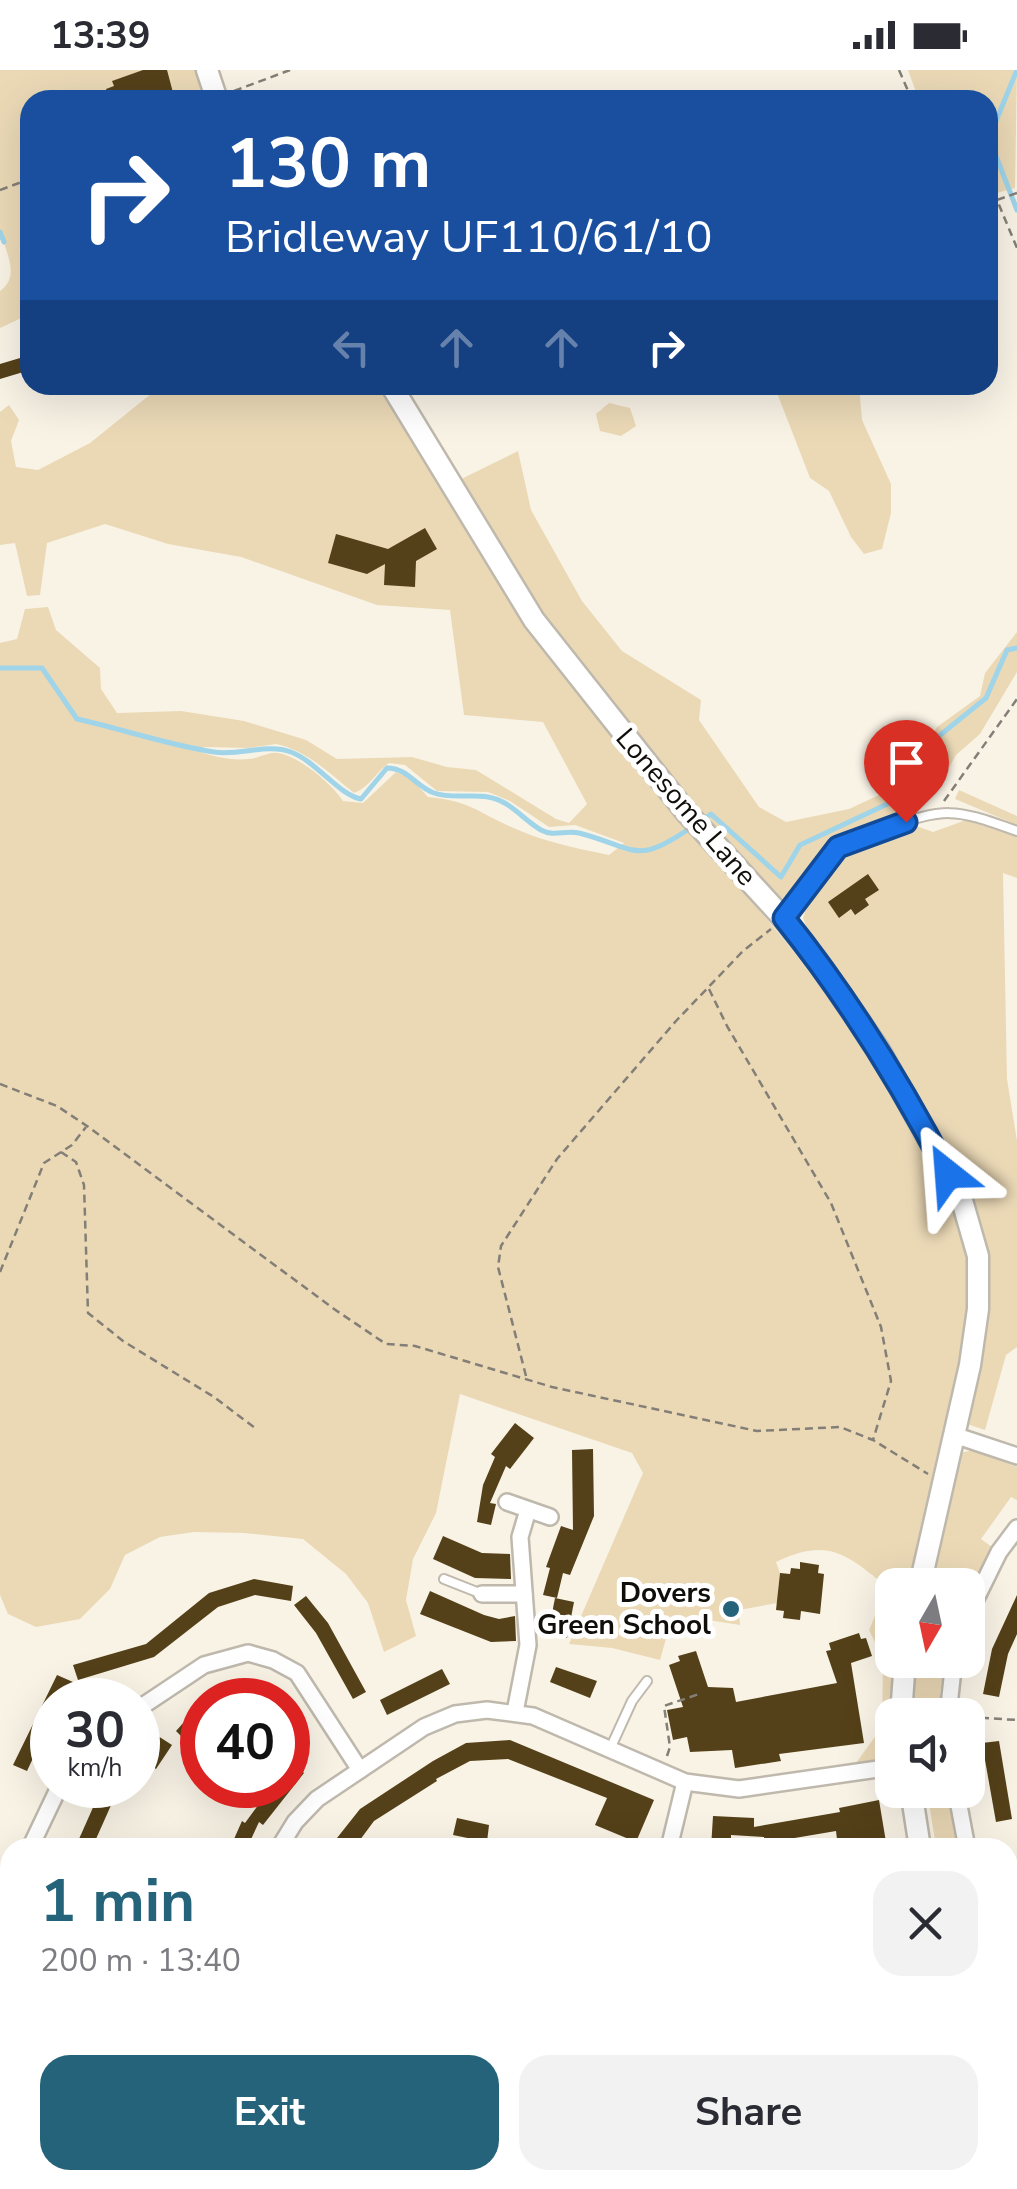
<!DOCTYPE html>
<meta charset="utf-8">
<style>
body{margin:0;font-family:"Nunito Sans",sans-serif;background:#f2f2f3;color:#2b2b33;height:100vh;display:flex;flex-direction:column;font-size:38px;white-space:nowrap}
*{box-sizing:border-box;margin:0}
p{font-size:32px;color:#7c7c81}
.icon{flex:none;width:55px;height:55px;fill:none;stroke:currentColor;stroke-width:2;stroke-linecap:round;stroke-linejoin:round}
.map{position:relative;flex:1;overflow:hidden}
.sheet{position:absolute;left:0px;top:1768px;width:1018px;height:352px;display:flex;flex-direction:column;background:#fff;border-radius:30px 30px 0 0;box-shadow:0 10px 40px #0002}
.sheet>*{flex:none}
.banner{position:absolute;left:20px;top:20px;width:978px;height:305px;border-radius:30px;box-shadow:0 10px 40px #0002;background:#1a4fa0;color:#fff;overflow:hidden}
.needle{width:65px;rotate:189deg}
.tools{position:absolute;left:875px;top:1498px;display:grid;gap:20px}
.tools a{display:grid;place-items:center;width:110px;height:110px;border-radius:20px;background:#fff;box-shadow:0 10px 40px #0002;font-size:50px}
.speed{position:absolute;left:30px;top:1608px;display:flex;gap:20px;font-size:50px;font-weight:700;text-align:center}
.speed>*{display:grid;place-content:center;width:130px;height:130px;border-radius:50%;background:#fff;box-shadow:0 10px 40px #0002;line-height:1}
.speed small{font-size:25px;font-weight:400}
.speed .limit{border:15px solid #d22;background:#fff;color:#111}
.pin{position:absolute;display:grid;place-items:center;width:85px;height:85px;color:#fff;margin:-102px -42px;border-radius:50% 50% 50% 0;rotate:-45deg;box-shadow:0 0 10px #0007}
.pin .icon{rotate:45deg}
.me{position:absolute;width:110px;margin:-55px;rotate:332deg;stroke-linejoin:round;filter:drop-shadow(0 0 8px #0008)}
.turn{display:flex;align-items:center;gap:35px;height:210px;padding:0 40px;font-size:45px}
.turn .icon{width:130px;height:130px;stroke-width:2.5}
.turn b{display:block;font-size:70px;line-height:85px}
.lanes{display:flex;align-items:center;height:95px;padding:0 40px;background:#0003;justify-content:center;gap:50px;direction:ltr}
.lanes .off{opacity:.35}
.round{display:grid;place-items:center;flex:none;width:105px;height:105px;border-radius:30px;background:#f2f2f3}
.summary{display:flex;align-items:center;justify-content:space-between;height:170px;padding:0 40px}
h1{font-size:60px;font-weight:700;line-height:75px;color:#246379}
.action{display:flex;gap:20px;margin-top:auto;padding:20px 40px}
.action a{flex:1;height:115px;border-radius:30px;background:#246379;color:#fff;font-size:40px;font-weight:700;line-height:115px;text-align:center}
.action a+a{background:#f2f2f3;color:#2b2b33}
.status{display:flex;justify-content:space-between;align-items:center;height:70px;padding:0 50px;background:#fff;direction:ltr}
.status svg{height:28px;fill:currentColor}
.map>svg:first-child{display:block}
.green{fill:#ebd9b6;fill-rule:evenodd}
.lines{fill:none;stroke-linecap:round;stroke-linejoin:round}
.stream{stroke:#9fd4e9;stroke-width:5}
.building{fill:#544119}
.service-casing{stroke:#bfb9ad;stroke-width:12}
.minor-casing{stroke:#bfb9ad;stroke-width:20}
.tertiary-casing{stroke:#bfb9ad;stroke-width:25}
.path{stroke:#837f77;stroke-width:2.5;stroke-dasharray:8 5;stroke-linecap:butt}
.service{stroke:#fff;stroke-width:8}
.minor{stroke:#fff;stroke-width:15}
.tertiary{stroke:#fff;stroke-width:20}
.route-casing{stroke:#114b97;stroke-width:25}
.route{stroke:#1a73e8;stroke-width:18}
.poi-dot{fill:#246379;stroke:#fff;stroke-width:4}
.labels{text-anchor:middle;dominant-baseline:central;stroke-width:10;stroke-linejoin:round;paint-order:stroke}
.street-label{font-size:28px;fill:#100e0a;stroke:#fff}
.poi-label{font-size:28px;font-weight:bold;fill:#100e0a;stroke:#fff;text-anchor:end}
</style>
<div class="status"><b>13:39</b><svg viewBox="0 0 49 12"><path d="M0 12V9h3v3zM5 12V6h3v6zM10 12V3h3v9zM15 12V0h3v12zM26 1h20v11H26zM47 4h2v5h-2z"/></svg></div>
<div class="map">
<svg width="1017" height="2119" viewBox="0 0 1017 2119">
<rect width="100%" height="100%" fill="#f9f3e6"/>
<g class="green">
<path d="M 0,0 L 196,0 L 209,30 L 30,30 L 30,153 C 7,177 30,215 30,244 L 0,258 L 0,221 C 18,208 9,190 4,172 L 0,169 Z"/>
<path d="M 908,0 L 1017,0 L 1015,118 L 997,123 L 988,118 L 988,30 L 919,30 Z"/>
<path d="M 162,315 L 378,315 L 441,419 L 518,381 L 531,440 L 582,531 L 622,581 L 701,630 L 699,650 L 759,737 L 786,752 L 849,739 L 907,712 L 937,657 L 980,626 L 985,603 L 1017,562 L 1017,602 L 980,664 L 956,685 L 935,723 L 918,738 L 832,772 L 791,827 L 778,829 L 699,739 L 681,752 C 778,858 867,964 934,1094 C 948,1123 968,1160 970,1193 C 976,1294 935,1416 912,1515 L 892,1515 L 892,1590 L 899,1590 L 892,1645 L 892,1681 L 885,1688 L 856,1693 L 882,1657 L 883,1589 L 869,1560 L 887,1517 C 846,1484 829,1467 776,1492 L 780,1503 L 777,1533 L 739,1540 L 740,1555 L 695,1548 L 694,1553 L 672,1547 L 660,1590 L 612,1578 L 569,1574 L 643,1403 L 632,1383 L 460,1324 L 436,1443 L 413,1489 L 406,1530 L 416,1566 L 384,1582 L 368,1533 L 346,1504 L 303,1469 L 244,1463 L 194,1462 L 160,1467 L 125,1485 L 110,1519 L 80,1549 L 36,1557 L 8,1544 L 0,1525 L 0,573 L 17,569 L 25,539 L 48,537 L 56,560 L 100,598 L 101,619 L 117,643 L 181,641 L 244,651 L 306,670 L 337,689 L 412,687 L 447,697 L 476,700 L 556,749 L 569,753 L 587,734 L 543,652 L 464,645 L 450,540 L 377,535 L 241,487 L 168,474 L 105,454 L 47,473 L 40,525 L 27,526 L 15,473 L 0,475 L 0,342 L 9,335 L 19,350 L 11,371 L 16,397 L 38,400 L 90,373 ZM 276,674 C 308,681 329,703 354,723 C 370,717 375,703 389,693 L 405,695 L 437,721 L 488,722 L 510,731 L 549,757 L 575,755 L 624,773 L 609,785 C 575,778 541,771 509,756 C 474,740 469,731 428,727 L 411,708 L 396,702 L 363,733 L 343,731 C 332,714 299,686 278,683 C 270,682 263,686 255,688 C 236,692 215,687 198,681 L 204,677 L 249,678 Z"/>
<path d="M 774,315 L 859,315 L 862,350 L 891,414 L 891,443 L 882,479 L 864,484 L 851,467 L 829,421 L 810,408 Z"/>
<path d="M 609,333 L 630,338 L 636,356 L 621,366 L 600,361 L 596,344 Z"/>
<path d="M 959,720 L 1017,746 L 1017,755 L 955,729 Z"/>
<path d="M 966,750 L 1017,766 L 1017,808 L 1003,803 L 1007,1009 L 1017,1071 L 1017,1277 L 1006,1285 L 985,1360 L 967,1354 L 984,1250 L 986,1186 L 810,866 L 803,848 L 809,827 L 840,785 L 919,757 L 933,762 Z"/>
<path d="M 973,1380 L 1017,1397 L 1017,1430 L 1011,1427 L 981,1469 L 992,1477 L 968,1525 L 968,1515 L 928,1515 L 960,1383 Z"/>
<path d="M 912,1590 L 945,1590 L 940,1623 L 944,1645 L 910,1645 Z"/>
<path d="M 927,1720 L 951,1720 L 961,1777 L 936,1777 Z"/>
</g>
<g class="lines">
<g class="stream">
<path d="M 1017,0 L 989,68 L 1017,140"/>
<path d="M 0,162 L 4,172"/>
<path d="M 0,598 L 42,598 L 77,649 C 122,659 168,675 214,682 C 240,686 267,673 291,682 C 317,692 339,725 361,729 L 387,698 C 408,698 416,717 434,723 C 451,729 471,724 488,727 C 511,731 522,749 541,760 C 554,767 565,760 579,763 C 637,778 635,797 693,756"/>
<path d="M 702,750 L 711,744 L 781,807 L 800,775 L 898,729 L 919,711 L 934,670 L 986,628 L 1007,580 L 1017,578"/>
</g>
</g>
<g class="building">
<path d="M 143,0 L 167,0 L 175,30 L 109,30 L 106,19 L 114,16 L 112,11 Z"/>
<path d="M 30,285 L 30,300 L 0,309 L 0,294 Z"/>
<path d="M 425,458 L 437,479 L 416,491 L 415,517 L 384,515 L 385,494 L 367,504 L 328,493 L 336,464 L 388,479 Z"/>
<path d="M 868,804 L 879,820 L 865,829 L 869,835 L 855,845 L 851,839 L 839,848 L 828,832 Z"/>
<path d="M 515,1353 L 534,1368 L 510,1399 L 506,1396 L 490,1433 L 496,1434 L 491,1455 L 477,1452 L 483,1415 L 495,1387 L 491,1384 Z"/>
<path d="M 593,1379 L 594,1446 L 570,1505 L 563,1503 L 557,1528 L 543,1525 L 550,1498 L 546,1497 L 561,1456 L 573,1460 L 572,1380 Z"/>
<path d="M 443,1466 L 482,1483 L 510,1484 L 511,1509 L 475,1508 L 433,1489 Z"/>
<path d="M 800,1492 L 819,1495 L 818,1503 L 824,1504 L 820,1544 L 801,1541 L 800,1550 L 783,1548 L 784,1541 L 776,1540 L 780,1503 L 790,1504 L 791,1498 L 800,1499 Z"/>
<path d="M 254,1509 L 293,1516 L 291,1531 L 255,1525 L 218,1537 L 154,1587 L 78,1610 L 73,1595 L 146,1574 L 209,1523 Z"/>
<path d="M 430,1521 L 484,1545 L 499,1549 L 515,1546 L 516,1571 L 491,1572 L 420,1544 Z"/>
<path d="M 1017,1525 L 1017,1564 L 1008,1584 L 999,1627 L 983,1624 L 992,1579 Z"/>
<path d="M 306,1526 L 328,1553 L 366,1622 L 353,1629 L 316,1563 L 294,1535 Z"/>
<path d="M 555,1528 L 574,1532 L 567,1568 L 548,1564 Z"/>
<path d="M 859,1563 L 861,1569 L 866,1568 L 872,1586 L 851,1593 L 864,1673 L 779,1684 L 781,1691 L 735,1698 L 732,1680 L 690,1682 L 687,1667 L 673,1670 L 667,1640 L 683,1637 L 669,1595 L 680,1591 L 678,1586 L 696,1581 L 708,1617 L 733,1618 L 736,1632 L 837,1613 L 826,1581 L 831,1580 L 829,1573 Z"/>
<path d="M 556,1597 L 597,1611 L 590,1628 L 550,1612 Z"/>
<path d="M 442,1599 L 450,1614 L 387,1645 L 380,1630 Z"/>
<path d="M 57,1605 L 73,1612 L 65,1630 L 52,1630 L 52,1657 L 47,1669 L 43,1667 L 27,1701 L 13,1695 Z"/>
<path d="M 288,1631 L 309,1679 L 295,1685 L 288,1669 Z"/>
<path d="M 194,1641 L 202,1649 L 202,1655 L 187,1672 L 176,1661 Z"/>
<path d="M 158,1666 L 172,1675 L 156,1699 L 142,1690 Z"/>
<path d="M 510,1670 L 654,1730 L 636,1772 L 595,1755 L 607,1728 L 508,1689 L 470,1691 L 436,1709 L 437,1711 L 374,1751 L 354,1778 L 336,1778 L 337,1768 L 360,1739 L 433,1691 L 466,1673 Z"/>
<path d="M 999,1671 L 1012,1749 L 996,1752 L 982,1673 Z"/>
<path d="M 288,1689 L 304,1703 L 263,1755 L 259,1752 L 247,1778 L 230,1778 L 242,1751 L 245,1753 L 273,1715 L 288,1715 Z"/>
<path d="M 103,1715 L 120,1715 L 92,1778 L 75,1778 Z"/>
<path d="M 879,1730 L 887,1778 L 838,1778 L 836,1761 L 765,1773 L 764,1767 L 731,1765 L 731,1778 L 711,1778 L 713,1746 L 754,1748 L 754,1757 L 840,1742 L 839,1738 Z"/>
<path d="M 457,1748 L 489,1755 L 487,1772 L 453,1765 Z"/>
</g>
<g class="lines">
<g class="service-casing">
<g id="service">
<path d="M 785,846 C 801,824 816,794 838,777 C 850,768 867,764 881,759 C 948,738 951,737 1017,761"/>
<path d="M 444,1509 L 482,1524"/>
<path d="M 610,1679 L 632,1631 L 647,1611"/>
</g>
</g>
<g class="minor-casing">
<g id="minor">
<path d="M 954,1365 L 1017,1386"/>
<path d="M 507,1432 L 550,1447"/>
<path d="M 482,1524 L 524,1524"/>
<path d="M 968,1545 L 999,1482 L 1017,1458"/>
<path d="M 138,1639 L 204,1595 L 248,1583 L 273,1590 L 297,1603 L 360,1700"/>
<path d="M 515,1642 L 528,1575 L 520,1467 L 528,1440"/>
<path d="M 948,1645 L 954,1590"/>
<path d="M 956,1720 L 967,1778"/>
<path d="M 30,1778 L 60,1715"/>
<path d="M 279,1778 L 295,1752 L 317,1729 L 424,1657 L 455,1644 L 487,1640 L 533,1646 L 685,1712 L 739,1719 L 892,1697"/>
<path d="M 669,1778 L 685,1712"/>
<path d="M 0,1838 L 10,1818"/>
<path d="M 1008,1988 L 1017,2005"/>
<path d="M 0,2069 L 10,2067"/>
<path d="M 149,2110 L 151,2119"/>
<path d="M 523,2110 L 523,2119"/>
<path d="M 952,2110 L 952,2119"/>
</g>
</g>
<g class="tertiary-casing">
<g id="tertiary">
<path d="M 207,0 L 217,30"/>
<path d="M 391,315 L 534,550 L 686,742 L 783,848 L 818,892 L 879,980 L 961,1127 L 978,1186 L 978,1239 L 970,1295 L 920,1515"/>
<path d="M 901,1645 L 905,1590"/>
<path d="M 911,1720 L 920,1778"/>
<path d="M 1008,2072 L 1017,2073"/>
</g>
</g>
<g class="path">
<path d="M 899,0 L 912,30"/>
<path d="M 234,21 L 290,0"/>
<path d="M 0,120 L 30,109"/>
<path d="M 1017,123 L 997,130 L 1017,178"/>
<path d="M 988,125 L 995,129"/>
<path d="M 944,731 L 1017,629"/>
<path d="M 709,919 L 727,956 L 831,1133 L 881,1257 L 891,1311 L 873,1370"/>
<path d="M 0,1014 L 57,1036 L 87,1056 L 334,1239 L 386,1274 L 415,1276 L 552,1317 L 757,1361 L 840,1357 L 873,1370 L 928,1404"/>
<path d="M 61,1082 L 76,1092 L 84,1115 L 88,1243 L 123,1271 L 214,1327 L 255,1358"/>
<path d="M 0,1202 L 44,1093 L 72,1075 L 86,1057"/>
<path d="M 526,1306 L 498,1197 L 501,1176 L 557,1089 L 676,951 L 743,881 L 771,859"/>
<path d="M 968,1647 L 1017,1650"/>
<path d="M 667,1686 L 670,1677 L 664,1636 L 699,1624"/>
</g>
<use href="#service" class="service"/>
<use href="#minor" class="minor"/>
<use href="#tertiary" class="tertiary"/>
</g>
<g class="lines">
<g class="route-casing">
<path id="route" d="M 906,752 L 838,777 L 784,848 C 848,928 901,1013 948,1104"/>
</g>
<use href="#route" class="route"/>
</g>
<circle class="poi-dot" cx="731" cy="1539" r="10"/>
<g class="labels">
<g class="street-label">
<text transform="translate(686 737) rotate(49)">Lonesome Lane</text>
</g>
<g class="poi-label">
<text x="711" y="1523">Dovers<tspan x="711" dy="32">Green School</tspan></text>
</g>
</g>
</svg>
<div class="tools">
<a><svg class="needle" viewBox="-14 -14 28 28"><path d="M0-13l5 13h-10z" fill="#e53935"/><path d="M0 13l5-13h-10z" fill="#7c7c81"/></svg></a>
<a><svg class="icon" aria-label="sound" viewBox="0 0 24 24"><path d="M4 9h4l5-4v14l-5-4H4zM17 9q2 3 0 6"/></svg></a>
</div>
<div class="speed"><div>30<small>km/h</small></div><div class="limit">40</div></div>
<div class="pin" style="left:906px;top:752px;background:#d93025"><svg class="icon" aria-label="arrive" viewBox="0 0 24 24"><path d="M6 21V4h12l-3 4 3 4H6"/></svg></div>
<svg class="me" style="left:948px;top:1104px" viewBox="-20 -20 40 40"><path d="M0-17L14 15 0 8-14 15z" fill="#1a73e8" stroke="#fff" stroke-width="4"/></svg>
<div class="banner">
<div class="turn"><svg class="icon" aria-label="right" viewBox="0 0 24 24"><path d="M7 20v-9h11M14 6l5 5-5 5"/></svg><div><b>130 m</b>Bridleway UF110/61/10</div></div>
<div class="lanes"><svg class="icon off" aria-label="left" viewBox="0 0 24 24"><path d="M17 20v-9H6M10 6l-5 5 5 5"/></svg><svg class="icon off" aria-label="ahead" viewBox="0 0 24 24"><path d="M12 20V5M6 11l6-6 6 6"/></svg><svg class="icon off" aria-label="ahead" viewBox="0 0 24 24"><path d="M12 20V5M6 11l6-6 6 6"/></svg><svg class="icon" aria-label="right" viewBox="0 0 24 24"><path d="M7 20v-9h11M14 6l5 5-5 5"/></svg></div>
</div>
<section class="sheet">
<div class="summary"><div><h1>1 min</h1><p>200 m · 13:40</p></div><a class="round"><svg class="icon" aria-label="close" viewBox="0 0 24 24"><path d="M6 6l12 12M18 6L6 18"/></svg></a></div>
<div class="action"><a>Exit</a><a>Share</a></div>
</section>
</div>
